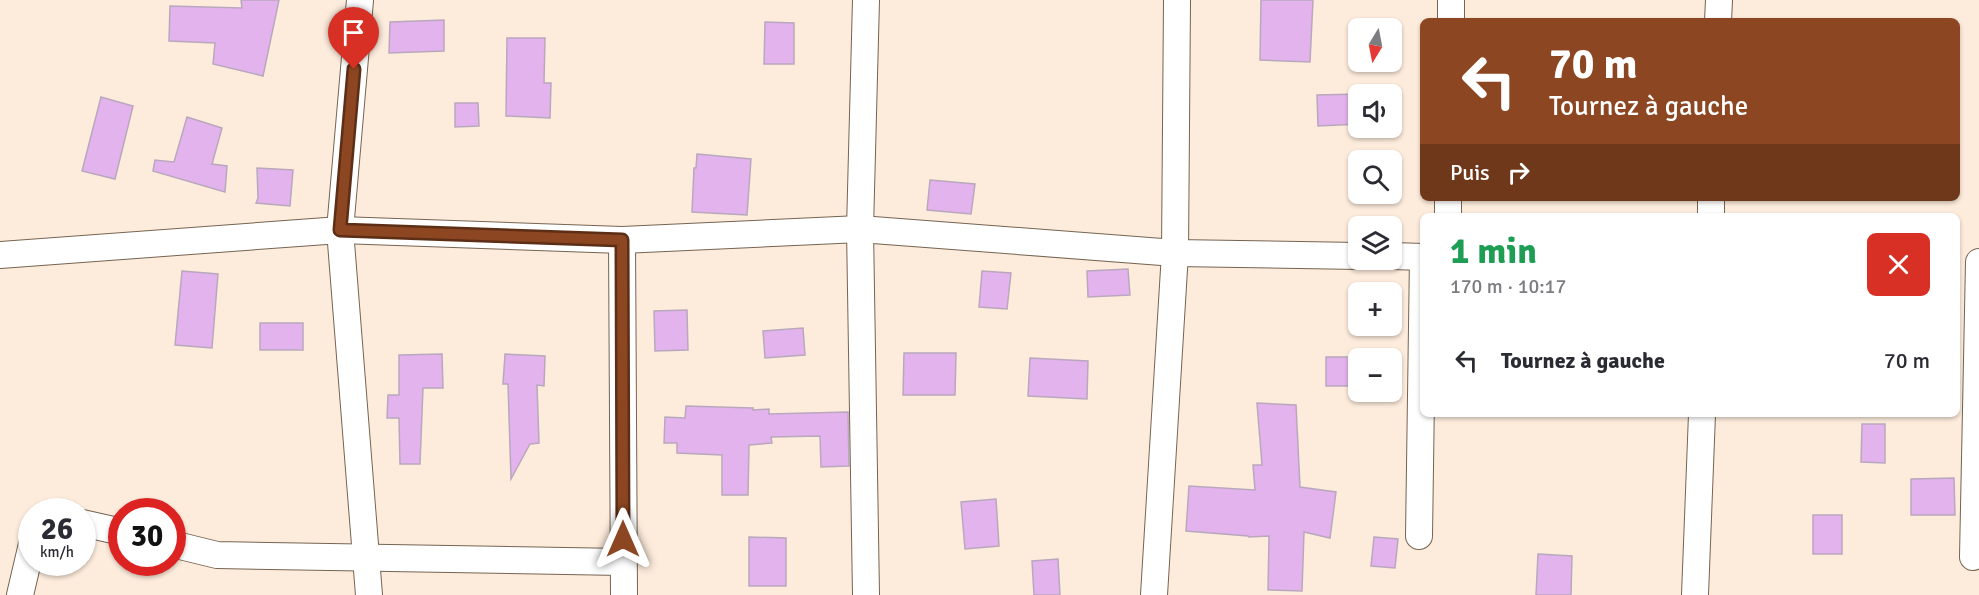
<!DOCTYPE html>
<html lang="fr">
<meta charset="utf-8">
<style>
body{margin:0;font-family:Signika,sans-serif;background:#f2f2f3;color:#2b2b33;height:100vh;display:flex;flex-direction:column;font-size:22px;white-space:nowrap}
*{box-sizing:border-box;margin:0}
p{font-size:20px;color:#7c7c81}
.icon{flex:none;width:33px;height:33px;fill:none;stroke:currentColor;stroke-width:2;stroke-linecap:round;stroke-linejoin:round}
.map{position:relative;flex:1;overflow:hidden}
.details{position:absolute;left:1420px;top:213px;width:540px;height:204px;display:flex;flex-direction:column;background:#fff;border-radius:9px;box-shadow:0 2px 4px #0004}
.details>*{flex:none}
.guide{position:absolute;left:1420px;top:18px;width:540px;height:183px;border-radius:9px;box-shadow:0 2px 4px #0004;background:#8d4622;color:#fff;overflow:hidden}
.needle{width:39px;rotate:190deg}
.tools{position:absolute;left:1348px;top:18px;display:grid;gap:12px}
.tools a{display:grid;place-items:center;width:54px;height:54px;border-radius:9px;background:#fff;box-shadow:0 2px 4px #0004;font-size:30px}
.speed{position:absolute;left:18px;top:498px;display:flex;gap:12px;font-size:30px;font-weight:700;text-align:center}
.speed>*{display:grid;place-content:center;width:78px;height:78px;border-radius:50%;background:#fff;box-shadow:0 2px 4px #0004;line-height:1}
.speed small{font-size:15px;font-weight:400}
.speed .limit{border:9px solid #d22;background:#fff;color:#111}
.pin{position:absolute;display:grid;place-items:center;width:51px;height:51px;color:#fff;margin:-62px -26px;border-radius:50% 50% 50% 0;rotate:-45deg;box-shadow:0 0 6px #0007}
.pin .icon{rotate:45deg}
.me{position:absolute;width:66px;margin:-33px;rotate:0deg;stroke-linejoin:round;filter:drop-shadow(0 0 4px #0008)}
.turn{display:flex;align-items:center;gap:21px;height:126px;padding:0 30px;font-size:27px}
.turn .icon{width:78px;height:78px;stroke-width:2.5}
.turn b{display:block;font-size:42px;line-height:51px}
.then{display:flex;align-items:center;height:57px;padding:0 30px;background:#0003;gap:12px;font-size:22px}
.round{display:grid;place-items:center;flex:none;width:63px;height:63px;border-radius:9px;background:#f2f2f3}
.headline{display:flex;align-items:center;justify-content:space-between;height:102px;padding:0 30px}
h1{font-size:36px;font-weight:700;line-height:45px;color:#1e9e55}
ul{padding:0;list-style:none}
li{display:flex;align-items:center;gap:18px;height:90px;padding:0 30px}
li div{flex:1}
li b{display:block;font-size:22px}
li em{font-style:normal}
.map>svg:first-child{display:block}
.building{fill:#e3b3ed;stroke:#b9a8bd;stroke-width:1.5}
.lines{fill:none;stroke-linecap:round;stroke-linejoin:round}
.street-casing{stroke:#756452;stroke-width:28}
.street{stroke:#fff;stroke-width:26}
.route-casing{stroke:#5c2e16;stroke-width:15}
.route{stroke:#8d4622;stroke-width:10}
</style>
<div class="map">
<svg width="1979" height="595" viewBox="0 0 1979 595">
<rect width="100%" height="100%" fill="#fdecdc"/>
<g class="building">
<path d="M 241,0 L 279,0 L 263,76 L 213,64 L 215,43 L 169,41 L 170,6 L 242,8 Z"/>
<path d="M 1261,0 L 1313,0 L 1310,62 L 1260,60 Z"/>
<path d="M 444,20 L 444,51 L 389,53 L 390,22 Z"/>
<path d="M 765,22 L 794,23 L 794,64 L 764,64 Z"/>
<path d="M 507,38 L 545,38 L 544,83 L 551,83 L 550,118 L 506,116 Z"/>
<path d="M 1359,94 L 1359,124 L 1318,126 L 1317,95 Z"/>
<path d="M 101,97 L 133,106 L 115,179 L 82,171 Z"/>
<path d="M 455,103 L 478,103 L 479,126 L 455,127 Z"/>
<path d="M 187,117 L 222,128 L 212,164 L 227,166 L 225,192 L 153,171 L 155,160 L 174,162 Z"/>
<path d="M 697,154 L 751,159 L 747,215 L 692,212 L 694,168 L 696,168 Z"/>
<path d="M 257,168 L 293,170 L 290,206 L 256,203 L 258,198 Z"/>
<path d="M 930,180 L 975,184 L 971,214 L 927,210 Z"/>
<path d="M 1128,269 L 1130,295 L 1088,297 L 1087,271 Z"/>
<path d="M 182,271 L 218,274 L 212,348 L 175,345 Z"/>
<path d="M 982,271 L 1011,273 L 1007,309 L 979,307 Z"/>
<path d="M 687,310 L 688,350 L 655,351 L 654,311 Z"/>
<rect x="260" y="323" width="43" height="27"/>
<path d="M 803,328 L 805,355 L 765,358 L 763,331 Z"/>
<path d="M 904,353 L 956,353 L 955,395 L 903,395 Z"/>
<path d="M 442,354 L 443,388 L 423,388 L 420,464 L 400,464 L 399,418 L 387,418 L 388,395 L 399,395 L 399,355 Z"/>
<path d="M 505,354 L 545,356 L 544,386 L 537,385 L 539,443 L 530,444 L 511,479 L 508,384 L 503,384 Z"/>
<rect x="1326" y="357" width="33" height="29"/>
<path d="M 1030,358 L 1088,361 L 1087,399 L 1028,396 Z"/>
<path d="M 1257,403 L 1296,405 L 1300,487 L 1336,492 L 1330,538 L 1304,532 L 1302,591 L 1268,590 L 1269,536 L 1249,537 L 1248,536 L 1186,531 L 1189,486 L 1255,490 L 1253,465 L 1262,465 Z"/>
<path d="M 686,406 L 753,408 L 753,410 L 769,409 L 769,414 L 848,412 L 849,466 L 821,467 L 820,436 L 771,437 L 772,443 L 749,445 L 748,495 L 722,495 L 722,455 L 677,453 L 677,443 L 664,443 L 665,417 L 685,418 Z"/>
<path d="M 1862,424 L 1885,424 L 1885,463 L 1861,462 Z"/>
<path d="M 1954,478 L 1955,515 L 1911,515 L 1911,479 Z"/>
<path d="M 996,499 L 999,546 L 965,549 L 961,502 Z"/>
<rect x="1813" y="515" width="29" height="39"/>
<path d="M 749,537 L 786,538 L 786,586 L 749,586 Z"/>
<path d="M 1374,537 L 1398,539 L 1395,568 L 1371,566 Z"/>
<path d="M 1538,554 L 1572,556 L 1571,595 L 1536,595 Z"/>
<path d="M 1058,559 L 1060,595 L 1034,595 L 1032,561 Z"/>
</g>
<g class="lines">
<g class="street-casing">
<g id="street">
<path d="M 360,0 L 340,230 L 369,595"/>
<path d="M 866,0 L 860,229 L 866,595"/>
<path d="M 1451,21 L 1451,0"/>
<path d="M 1718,21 L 1719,0"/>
<path d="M 1448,216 L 1448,198"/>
<path d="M 1711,216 L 1711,198"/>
<path d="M 622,240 L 624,595"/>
<path d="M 0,255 L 340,230 L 622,240 L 860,229 L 1175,253 L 1359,256"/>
<path d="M 1392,256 L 1424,257"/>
<path d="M 82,523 L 122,532"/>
<path d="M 1419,536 L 1423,257"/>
<path d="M 172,544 L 217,555 L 623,562"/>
<path d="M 1973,557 L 1979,262"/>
<path d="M 20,595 L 32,544"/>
<path d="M 1154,595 L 1175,253 L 1177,0"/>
<path d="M 1695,595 L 1702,414"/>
</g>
</g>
<use href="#street" class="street"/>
</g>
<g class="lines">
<g class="route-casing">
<path id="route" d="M 354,69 L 340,230 L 622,240 L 623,539"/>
</g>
<use href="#route" class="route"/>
</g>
</svg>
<div class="tools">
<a><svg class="needle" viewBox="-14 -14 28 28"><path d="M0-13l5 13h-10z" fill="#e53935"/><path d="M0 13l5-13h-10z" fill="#7c7c81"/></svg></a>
<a><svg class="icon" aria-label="sound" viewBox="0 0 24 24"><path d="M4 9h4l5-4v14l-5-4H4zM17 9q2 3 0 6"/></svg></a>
<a><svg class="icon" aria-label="search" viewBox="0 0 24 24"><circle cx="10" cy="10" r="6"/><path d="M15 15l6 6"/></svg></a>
<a><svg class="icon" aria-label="layers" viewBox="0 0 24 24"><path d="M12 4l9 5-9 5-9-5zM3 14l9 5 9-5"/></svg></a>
<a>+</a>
<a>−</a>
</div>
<div class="speed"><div>26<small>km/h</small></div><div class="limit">30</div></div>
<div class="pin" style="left:354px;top:69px;background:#d93025"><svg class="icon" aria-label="arrive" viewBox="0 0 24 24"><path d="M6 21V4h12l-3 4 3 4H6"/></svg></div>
<svg class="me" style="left:623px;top:539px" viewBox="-20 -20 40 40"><path d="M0-17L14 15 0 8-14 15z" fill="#8d4622" stroke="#fff" stroke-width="4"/></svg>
<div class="guide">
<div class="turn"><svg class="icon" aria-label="left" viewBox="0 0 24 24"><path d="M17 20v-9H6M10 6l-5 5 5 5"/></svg><div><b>70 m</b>Tournez à gauche</div></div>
<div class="then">Puis<svg class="icon" aria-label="right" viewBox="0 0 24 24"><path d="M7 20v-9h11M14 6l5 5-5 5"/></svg></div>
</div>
<section class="details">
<div class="headline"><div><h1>1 min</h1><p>170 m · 10:17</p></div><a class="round" style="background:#d93025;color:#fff"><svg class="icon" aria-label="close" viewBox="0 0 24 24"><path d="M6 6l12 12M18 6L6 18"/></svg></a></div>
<ul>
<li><svg class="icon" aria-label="left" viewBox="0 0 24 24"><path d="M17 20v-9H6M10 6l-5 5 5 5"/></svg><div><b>Tournez à gauche</b></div><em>70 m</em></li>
</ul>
</section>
</div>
